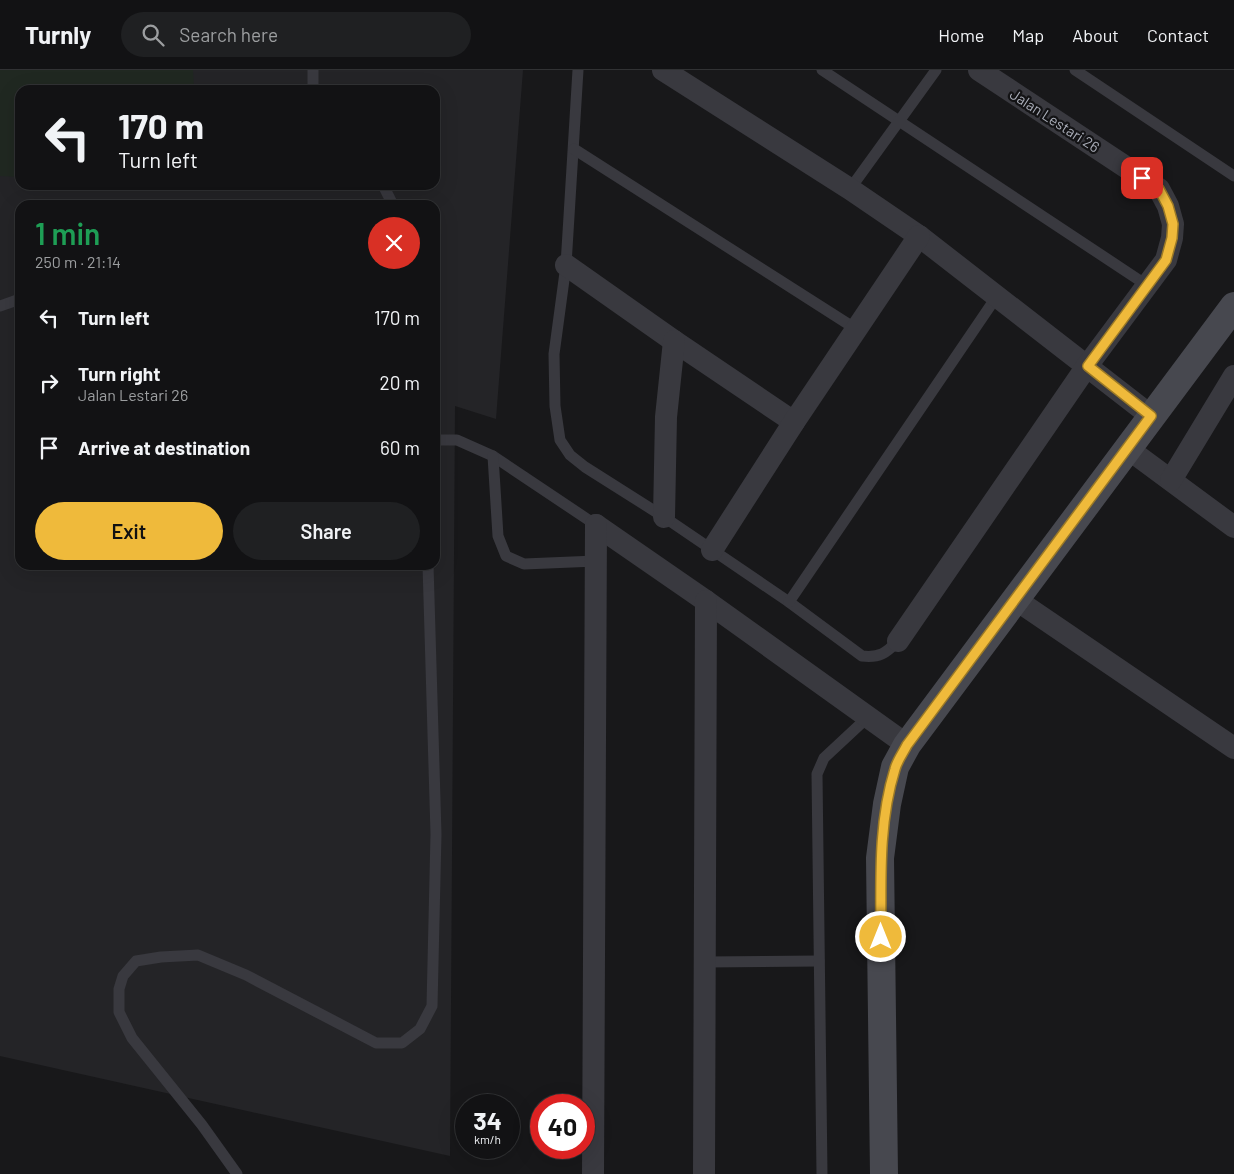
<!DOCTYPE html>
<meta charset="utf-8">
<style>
body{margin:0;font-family:Barlow,sans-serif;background:#1f2022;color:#f1f3f6;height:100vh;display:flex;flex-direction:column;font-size:19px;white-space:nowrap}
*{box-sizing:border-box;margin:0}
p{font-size:16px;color:#9c9ea0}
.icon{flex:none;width:28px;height:28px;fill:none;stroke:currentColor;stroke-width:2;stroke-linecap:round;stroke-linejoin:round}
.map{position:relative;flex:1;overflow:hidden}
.panel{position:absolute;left:15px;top:130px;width:425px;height:370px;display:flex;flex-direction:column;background:#121214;border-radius:15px;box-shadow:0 5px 20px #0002,0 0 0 1px #313234}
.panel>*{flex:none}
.banner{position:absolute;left:15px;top:15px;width:425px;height:105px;border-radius:15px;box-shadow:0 5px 20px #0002,0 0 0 1px #313234;background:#121214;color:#f1f3f6;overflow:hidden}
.speed{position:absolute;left:455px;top:1024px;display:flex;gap:10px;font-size:25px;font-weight:700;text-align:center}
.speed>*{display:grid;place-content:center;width:65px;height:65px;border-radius:50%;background:#121214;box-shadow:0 5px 20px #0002,0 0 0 1px #313234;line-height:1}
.speed small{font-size:12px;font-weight:400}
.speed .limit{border:8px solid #d22;background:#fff;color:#111}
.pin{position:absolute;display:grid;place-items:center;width:42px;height:42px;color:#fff;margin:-21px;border-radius:10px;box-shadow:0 2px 8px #0006}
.me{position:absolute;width:55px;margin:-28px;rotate:0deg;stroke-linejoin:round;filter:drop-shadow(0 0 4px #0008)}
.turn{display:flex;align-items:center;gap:18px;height:105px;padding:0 20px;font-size:22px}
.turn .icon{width:65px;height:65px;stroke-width:2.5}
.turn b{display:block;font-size:35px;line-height:42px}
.round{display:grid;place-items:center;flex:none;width:52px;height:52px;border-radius:26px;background:#1f2022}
.headline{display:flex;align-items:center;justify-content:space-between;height:85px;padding:0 20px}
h1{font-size:30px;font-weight:600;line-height:38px;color:#1e9e55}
.primary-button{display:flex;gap:10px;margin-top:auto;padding:10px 20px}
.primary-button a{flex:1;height:58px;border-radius:30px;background:#efba3b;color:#111;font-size:20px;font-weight:600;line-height:58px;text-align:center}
.primary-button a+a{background:#1f2022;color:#f1f3f6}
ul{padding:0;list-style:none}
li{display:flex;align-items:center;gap:15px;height:65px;padding:0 20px}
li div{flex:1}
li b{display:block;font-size:19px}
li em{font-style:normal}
header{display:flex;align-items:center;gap:30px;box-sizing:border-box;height:70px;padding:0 25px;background:#121214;border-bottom:1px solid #313234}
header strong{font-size:24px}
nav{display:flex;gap:28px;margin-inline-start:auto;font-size:18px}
.search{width:350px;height:45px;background:#1f2022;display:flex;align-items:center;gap:12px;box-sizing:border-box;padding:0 18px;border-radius:28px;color:#9c9ea0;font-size:19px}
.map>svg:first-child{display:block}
.built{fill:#242427;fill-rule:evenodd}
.green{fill:#202821}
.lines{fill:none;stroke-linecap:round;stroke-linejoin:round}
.lane{stroke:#39393f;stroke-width:11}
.street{stroke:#39393f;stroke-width:22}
.secondary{stroke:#47484f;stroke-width:28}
.route-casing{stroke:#9b7926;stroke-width:12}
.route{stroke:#efba3b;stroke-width:9}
.labels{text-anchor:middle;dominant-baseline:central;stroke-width:4.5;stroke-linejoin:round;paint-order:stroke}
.street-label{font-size:15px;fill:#aaaeb9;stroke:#131315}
</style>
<header>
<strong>Turnly</strong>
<div class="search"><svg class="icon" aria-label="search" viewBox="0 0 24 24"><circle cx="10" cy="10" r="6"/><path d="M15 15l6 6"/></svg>Search here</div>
<nav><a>Home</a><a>Map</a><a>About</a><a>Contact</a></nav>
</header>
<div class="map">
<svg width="1234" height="1104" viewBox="0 0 1234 1104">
<rect width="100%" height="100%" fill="#18181a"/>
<path class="built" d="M 0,0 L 523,0 L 496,349 L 455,336 L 450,1086 L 0,986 ZM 20,20 L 435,20 L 435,115 L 20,115 ZM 20,135 L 435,135 L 435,495 L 20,495 Z"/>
<path class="green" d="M 0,0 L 193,0 L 194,20 L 20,20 L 20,107 L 0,106 Z"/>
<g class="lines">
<g class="lane">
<path d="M 313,0 L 313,20"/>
<path d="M 578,0 L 566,195 L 554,284 L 555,336 L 560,370 L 570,385 L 585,397 L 664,447 L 789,532 L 862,586 C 880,588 886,583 898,571"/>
<path d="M 822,0 L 1148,216"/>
<path d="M 1075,0 L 1234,106"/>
<path d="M 574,79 L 856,259"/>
<path d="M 383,115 L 393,135"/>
<path d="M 850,119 L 936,0"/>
<path d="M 0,236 L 20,229"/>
<path d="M 435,370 L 457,370 L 493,386 L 596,455"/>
<path d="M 493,386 L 498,466 L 506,486 L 524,494 L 596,491"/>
<path d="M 789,532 L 997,226"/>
<path d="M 705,892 L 819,891"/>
<path d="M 237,1104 L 202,1055 L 132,968 L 119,942 L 119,919 L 123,906 L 136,891 L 161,887 L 198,885 L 246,905 L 376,973 L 402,973 L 420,959 L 432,936 L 436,764 L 428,495"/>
<path d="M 822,1104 L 817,704 L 824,688 L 868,647"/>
</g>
<g class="street">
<path d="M 663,0 L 850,119 L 919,166 L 1151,346"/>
<path d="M 566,195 L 674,271 L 794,352"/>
<path d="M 1127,378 L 1234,457"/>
<path d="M 1171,410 L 1234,306"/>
<path d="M 664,447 L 666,347 L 674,271"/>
<path d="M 596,455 L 706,531 L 907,675"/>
<path d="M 712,480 L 794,352 L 919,166"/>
<path d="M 1015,529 L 1234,678"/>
<path d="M 898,571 L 1087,296 L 1166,190 L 1172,168 L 1173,154 L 1168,136 L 1159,119 L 979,0"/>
<path d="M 593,1104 L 596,455"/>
<path d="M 704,1104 L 706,531"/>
</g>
<path class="secondary" d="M 884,1104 L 880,788 L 887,734 L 895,697 L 907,675 L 1234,236"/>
</g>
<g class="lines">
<g class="route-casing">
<path id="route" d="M 881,867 C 881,811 878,753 895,699 C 897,691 903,683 907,675 L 1151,346 L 1088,296 L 1166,190 L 1172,168 L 1173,154 L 1168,136 L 1159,119 L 1142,108"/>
</g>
<use href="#route" class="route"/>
</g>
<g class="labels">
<g class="street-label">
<text transform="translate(1055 50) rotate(33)">Jalan Lestari 26</text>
</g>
</g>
</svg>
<div class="speed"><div>34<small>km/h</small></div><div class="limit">40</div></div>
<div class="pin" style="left:1142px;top:108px;background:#d93025"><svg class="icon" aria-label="arrive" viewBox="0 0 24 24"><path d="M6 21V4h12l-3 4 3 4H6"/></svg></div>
<svg class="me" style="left:881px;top:867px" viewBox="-20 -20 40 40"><circle r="17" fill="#efba3b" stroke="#fff" stroke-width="3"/><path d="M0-11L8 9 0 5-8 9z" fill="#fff"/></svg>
<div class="banner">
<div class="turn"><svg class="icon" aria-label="left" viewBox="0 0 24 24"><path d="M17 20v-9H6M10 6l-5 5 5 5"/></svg><div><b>170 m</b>Turn left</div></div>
</div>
<section class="panel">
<div class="headline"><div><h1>1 min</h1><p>250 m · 21:14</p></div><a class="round" style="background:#d93025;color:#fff"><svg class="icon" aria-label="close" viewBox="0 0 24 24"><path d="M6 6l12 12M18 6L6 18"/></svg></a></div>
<ul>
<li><svg class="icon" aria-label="left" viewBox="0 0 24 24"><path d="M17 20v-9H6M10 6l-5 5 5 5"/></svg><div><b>Turn left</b></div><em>170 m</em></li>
<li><svg class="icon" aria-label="right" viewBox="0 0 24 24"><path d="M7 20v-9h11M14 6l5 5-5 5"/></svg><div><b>Turn right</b><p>Jalan Lestari 26</p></div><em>20 m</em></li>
<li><svg class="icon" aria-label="arrive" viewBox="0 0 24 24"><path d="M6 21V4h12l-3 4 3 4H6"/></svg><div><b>Arrive at destination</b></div><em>60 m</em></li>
</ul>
<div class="primary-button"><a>Exit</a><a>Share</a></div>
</section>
</div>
